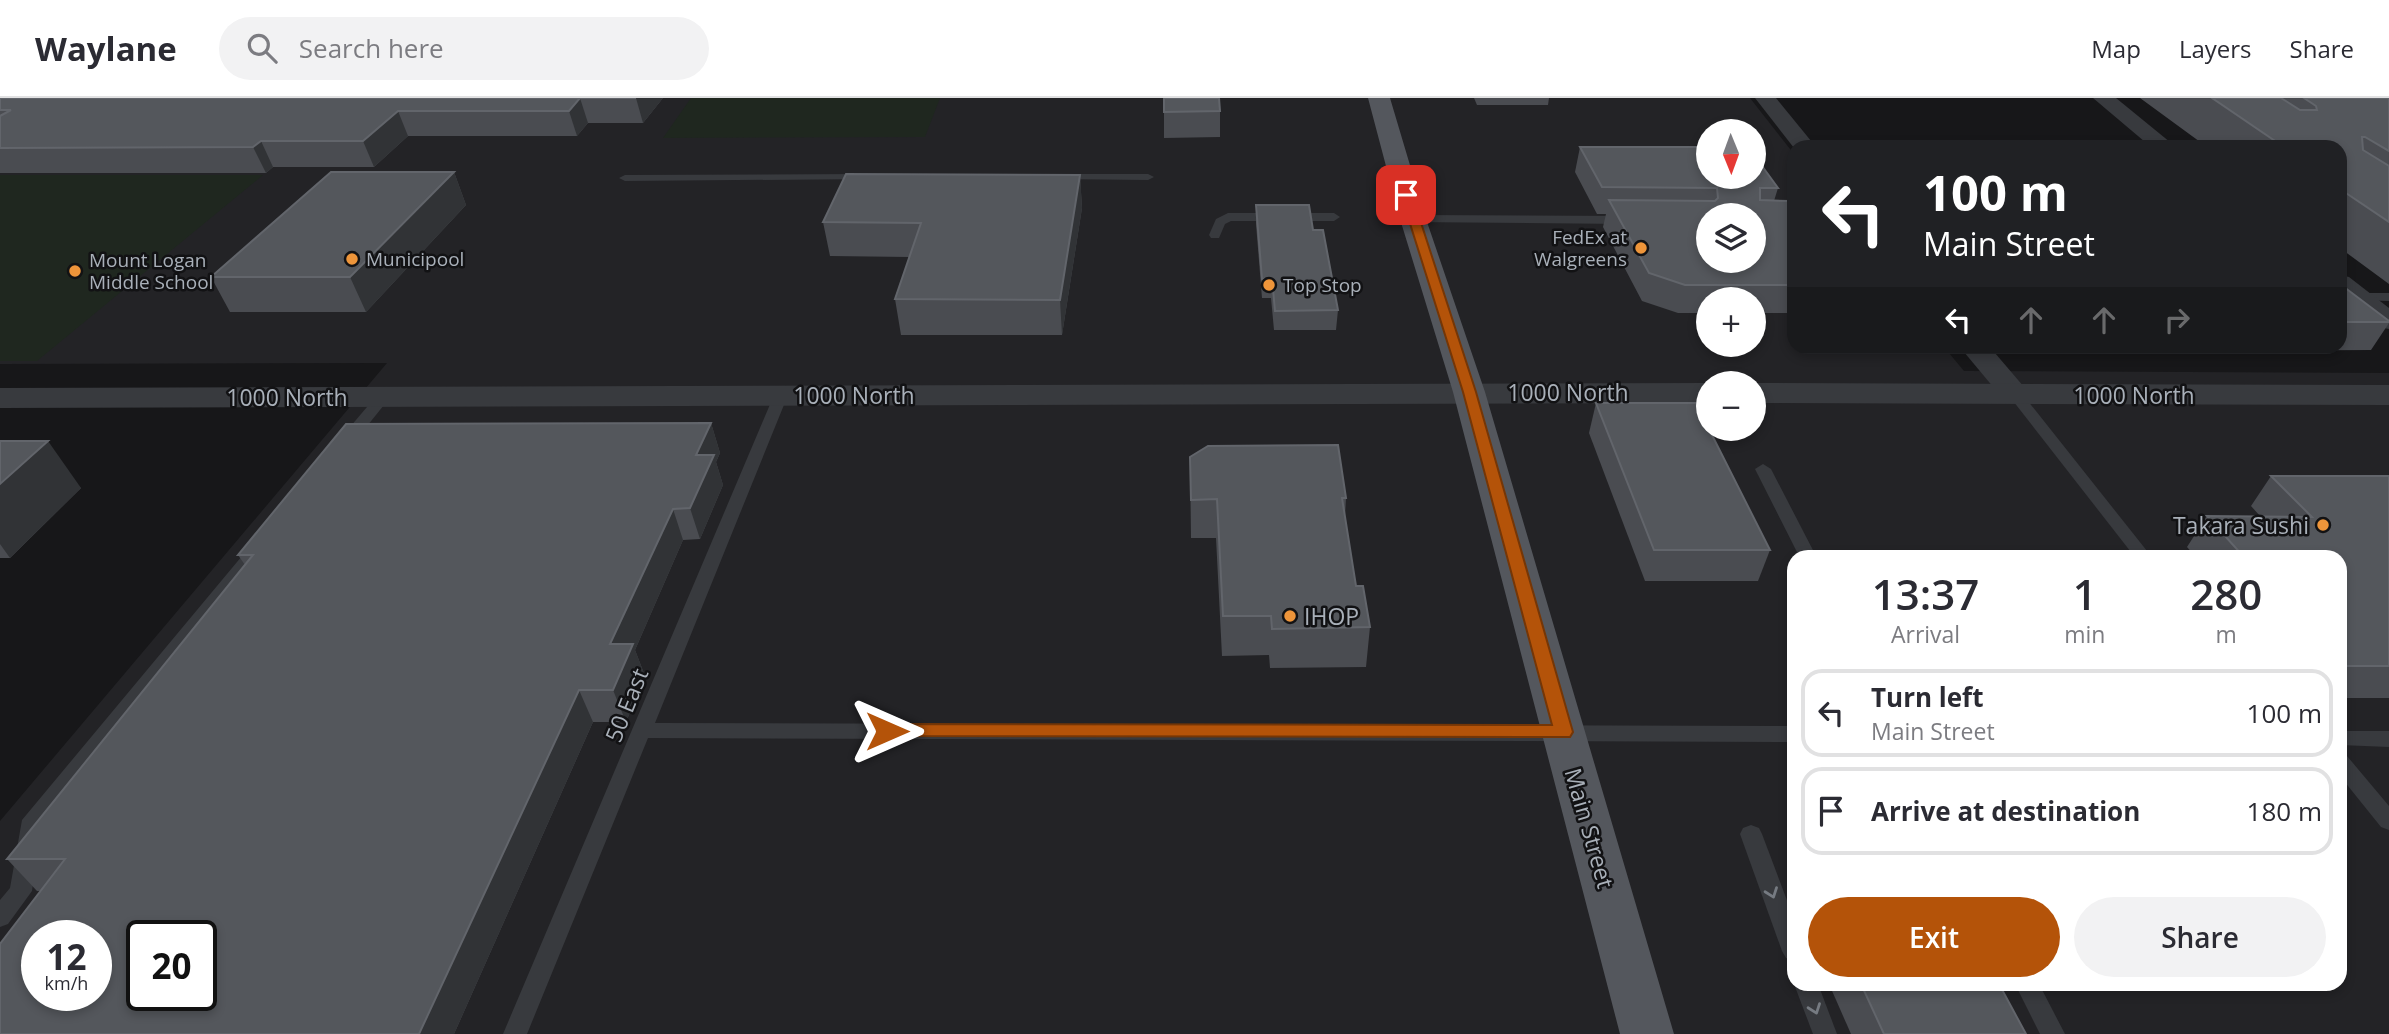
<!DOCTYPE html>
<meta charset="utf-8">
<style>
body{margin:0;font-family:"Open Sans",sans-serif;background:#f2f2f3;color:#2b2b33;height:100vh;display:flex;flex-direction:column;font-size:26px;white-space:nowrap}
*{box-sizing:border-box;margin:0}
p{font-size:23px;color:#7c7c81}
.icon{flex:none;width:38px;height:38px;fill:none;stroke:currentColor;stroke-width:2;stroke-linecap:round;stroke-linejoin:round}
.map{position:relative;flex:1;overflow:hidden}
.side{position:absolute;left:1787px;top:452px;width:560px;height:441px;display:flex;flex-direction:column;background:#fff;border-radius:21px;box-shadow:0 4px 10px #0003}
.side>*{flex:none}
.banner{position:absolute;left:1787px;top:42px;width:560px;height:214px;border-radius:21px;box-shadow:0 4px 10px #0003;background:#202124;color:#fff;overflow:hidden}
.needle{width:46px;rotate:179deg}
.fabs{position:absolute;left:1696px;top:21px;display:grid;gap:14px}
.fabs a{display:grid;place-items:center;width:70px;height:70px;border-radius:50%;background:#fff;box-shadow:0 4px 10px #0003;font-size:35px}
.speed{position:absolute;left:21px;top:822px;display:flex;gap:14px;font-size:35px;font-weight:700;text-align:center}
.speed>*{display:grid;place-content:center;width:91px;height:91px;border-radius:50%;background:#fff;box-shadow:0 4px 10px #0003;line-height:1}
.speed small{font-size:18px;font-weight:400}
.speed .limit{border:4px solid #111;border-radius:10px;background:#fff;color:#111}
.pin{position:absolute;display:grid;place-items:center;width:60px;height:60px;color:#fff;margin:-30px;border-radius:14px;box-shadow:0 4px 10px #0006}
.me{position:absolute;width:77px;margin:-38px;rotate:90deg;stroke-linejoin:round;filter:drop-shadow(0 0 5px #0008)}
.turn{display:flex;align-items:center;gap:24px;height:147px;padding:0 21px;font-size:32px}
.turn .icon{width:91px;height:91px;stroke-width:2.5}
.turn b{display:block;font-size:49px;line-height:60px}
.lanes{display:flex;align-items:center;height:66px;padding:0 21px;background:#0003;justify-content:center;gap:35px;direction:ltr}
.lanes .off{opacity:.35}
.eta{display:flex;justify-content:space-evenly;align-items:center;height:119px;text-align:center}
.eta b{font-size:42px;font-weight:600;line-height:49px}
.cta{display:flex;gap:14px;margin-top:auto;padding:14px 21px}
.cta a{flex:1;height:80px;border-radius:42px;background:#b45309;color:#fff;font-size:28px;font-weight:600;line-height:80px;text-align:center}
.cta a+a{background:#f2f2f3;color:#2b2b33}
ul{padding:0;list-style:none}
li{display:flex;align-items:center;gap:21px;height:88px;margin:0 14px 10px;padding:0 7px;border:4px solid #e1e1e2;border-radius:21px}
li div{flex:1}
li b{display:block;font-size:26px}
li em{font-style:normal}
header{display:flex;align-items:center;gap:42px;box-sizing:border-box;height:98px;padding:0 35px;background:#fff;border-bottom:2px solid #e1e1e2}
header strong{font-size:33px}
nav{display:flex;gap:38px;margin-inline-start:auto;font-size:24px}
.search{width:490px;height:63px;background:#f2f2f3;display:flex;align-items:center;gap:18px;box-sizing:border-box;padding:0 24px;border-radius:38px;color:#7c7c81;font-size:26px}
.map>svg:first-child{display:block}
.built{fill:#232326;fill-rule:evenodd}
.green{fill:#1f271f}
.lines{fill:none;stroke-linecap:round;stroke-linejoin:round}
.service{fill:#383a3e;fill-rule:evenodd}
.minor{fill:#383a3e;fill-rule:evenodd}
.tertiary{fill:#383a3e;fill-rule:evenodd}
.primary{fill:#54575d;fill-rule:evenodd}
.wall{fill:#4a4c51}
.shaded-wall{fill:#313336}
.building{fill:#54575c;stroke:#62656b;stroke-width:2;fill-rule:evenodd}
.oneway{stroke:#767b82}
.route{fill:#b45309;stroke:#753606;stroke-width:2}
.poi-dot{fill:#ee953a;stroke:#121214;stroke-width:2.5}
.labels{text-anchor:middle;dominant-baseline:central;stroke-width:5;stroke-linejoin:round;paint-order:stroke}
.far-poi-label{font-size:19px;fill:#a9b0b9;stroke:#121214;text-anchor:start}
.street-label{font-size:23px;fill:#a9b0b9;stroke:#121214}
.poi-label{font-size:23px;fill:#a9b0b9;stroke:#121214;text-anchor:end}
</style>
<header>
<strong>Waylane</strong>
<div class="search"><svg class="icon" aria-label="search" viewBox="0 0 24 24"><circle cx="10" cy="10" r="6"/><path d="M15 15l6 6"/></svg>Search here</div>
<nav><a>Map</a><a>Layers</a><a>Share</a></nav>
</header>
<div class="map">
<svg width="2389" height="936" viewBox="0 0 2389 936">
<rect width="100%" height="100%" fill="#171719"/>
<path class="built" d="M 0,0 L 1750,0 L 1794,56 L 1794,248 L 1944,249 L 1964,273 L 2389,275 L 2389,936 L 0,936 L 0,723 L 387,265 L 0,266 ZM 1708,33 L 1754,33 L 1754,79 L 1708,79 ZM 1708,117 L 1754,117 L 1754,163 L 1708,163 ZM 1708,201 L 1754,201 L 1754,247 L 1708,247 ZM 1708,285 L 1754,285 L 1754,331 L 1708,331 ZM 1794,458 L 2340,458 L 2340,886 L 1794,886 ZM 37,838 L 96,838 L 96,898 L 37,898 ZM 142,838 L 201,838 L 201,898 L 142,898 Z"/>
<g class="green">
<path d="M 691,0 L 940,0 L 925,39 L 663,40 Z"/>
<path d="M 0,77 L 263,77 L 37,263 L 0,263 Z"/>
</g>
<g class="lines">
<g class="service">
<path d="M 868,76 L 872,77 L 872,81 L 625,83 L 619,80 L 625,77 Z"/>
<path d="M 1057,76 L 1148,76 L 1154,79 L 1148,82 L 1053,81 L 1051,79 Z"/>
<path d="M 1228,115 L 1334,115 L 1340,119 L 1334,123 L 1231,123 L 1225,126 L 1219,140 L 1211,140 L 1209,137 L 1216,121 Z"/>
<path d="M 1413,117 L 1627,118 L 1633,122 L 1627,126 L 1409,124 L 1409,118 Z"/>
<path d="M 2358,195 L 2389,195 L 2389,203 L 2353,202 L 2353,196 Z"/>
<path d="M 2015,292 L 2020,293 L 2151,458 L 2134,458 L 2010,299 L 2008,296 L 2010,293 Z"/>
<path d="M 781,293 L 788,297 L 655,625 L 1794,628 L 1794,644 L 648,640 L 527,936 L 503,936 L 774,297 Z"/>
<path d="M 383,295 L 390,299 L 388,302 L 351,348 L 339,348 L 337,345 L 339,342 L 378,296 Z"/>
<path d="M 1763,366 L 1771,371 L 1816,458 L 1799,458 L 1755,371 Z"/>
<path d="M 258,444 L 267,450 L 264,454 L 40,731 L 32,793 L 8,826 L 0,829 L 0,802 L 10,790 L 22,722 L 252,446 Z"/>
<path d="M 2340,633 L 2389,633 L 2389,649 L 2340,647 Z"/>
<path d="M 2340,656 L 2347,658 L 2389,708 L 2389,732 L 2381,729 L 2340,678 Z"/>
<path d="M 1751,727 L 1759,730 L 1762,736 L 1794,821 L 1794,863 L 1786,860 L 1782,853 L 1740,736 L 1743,730 Z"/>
<path d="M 1794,886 L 1818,886 L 1837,936 L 1813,936 Z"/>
<path d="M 2015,886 L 2039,886 L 2065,936 L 2040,936 Z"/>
</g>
<g class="minor">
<path d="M 1755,0 L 1776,0 L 1816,49 L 1794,50 Z"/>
<path d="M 2093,0 L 2116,0 L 2176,49 L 2151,49 Z"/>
<path d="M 2340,177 L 2349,179 L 2389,210 L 2389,231 L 2379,229 L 2340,198 Z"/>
<path d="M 1959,248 L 1989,248 L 2030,296 L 2026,302 L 2015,305 L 2004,302 Z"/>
</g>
<g class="tertiary">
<path d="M 1708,285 L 1708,305 L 0,310 L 0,290 Z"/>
<path d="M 1754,285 L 2389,287 L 2389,307 L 1754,305 Z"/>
</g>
<path class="primary" d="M 1368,0 L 1390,0 L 1426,121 L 1485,294 L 1674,936 L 1620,936 L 1453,294 L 1400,121 Z"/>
</g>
<g class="wall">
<path d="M 0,0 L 663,0 L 643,25 L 588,25 L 577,38 L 408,38 L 374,69 L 273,69 L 266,75 L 0,75 Z"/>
<path d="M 1474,0 L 1549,0 L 1548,7 L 1477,7 Z"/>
<path d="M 2140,0 L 2389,0 L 2389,186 L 2340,150 L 2340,49 L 2207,49 Z"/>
<path d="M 1220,13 L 1220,39 L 1164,40 L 1164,14 Z"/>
<path d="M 1580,49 L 1778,90 L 1774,103 L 1794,111 L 1794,215 L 1754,215 L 1754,201 L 1708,201 L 1708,215 L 1678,215 L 1642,203 L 1603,129 L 1606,116 L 1597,116 L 1575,74 Z"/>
<path d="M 454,74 L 466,107 L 366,214 L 230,214 L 211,179 Z"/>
<path d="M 1080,77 L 1082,110 L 1062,237 L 901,237 L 895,201 L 909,159 L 830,158 L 823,124 Z"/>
<path d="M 1256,107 L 1313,132 L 1338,212 L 1336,232 L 1274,232 L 1271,200 L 1262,200 L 1256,126 Z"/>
<path d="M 2340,186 L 2389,223 L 2389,225 L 2371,252 L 2216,253 L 2210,248 L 2340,248 Z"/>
<path d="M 1596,305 L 1770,452 L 1758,483 L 1645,483 L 1589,335 Z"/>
<path d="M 711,325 L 720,355 L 716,364 L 723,387 L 700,441 L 683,442 L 635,552 L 645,578 L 626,624 L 593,624 L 454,936 L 0,936 L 41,793 L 37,793 L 7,761 L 245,467 L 238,457 Z"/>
<path d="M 0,343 L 81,390 L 10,460 L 0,460 Z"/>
<path d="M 1190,359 L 1346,400 L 1345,418 L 1356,488 L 1370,529 L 1366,569 L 1270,570 L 1269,557 L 1222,558 L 1216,440 L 1191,440 Z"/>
<path d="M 2271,378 L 2389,378 L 2389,600 L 2340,600 L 2340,458 L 2195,458 L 2187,449 L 2207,418 L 2260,418 L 2251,408 Z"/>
<path d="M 1829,886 L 1999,886 L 2026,936 L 1851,936 Z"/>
</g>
<g class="shaded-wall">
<path d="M 580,0 L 588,25 L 577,38 L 569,13 Z"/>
<path d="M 636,0 L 663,0 L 643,25 Z"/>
<path d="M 398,13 L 408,38 L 374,69 L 363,43 Z"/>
<path d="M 261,43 L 273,69 L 266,75 L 253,49 Z"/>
<path d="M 454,74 L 466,107 L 366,214 L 350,179 Z"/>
<path d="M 1080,77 L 1082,110 L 1062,237 L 1060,202 Z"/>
<path d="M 711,325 L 720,355 L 716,364 L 723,387 L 700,441 L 690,410 L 696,357 Z"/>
<path d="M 48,343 L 81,390 L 10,460 L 0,446 L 0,386 Z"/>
<path d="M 673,411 L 683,442 L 635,552 L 645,578 L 626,624 L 613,592 L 610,546 Z"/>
<path d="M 579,592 L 593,624 L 454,936 L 419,936 Z"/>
</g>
<g class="building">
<path d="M 0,0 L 636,0 L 580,0 L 569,13 L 398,13 L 363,43 L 261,43 L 253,49 L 0,50 L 0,18 L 11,12 L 0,12 Z"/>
<path d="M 1164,0 L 1219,0 L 1220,13 L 1164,14 Z"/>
<path d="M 2212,0 L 2281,0 L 2300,12 L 2317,12 L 2316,8 L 2304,0 L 2389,0 L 2389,53 L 2365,39 L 2362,39 L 2363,52 L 2389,68 L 2389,124 L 2340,91 L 2340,49 L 2284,49 Z"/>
<path d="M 1580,49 L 1708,49 L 1708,79 L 1754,79 L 1754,57 L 1778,90 L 1760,90 L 1760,102 L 1788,103 L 1794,111 L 1794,187 L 1685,187 L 1649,175 L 1609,102 L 1715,103 L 1718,100 L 1717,90 L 1602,89 ZM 1708,117 L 1754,117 L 1754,163 L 1708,163 Z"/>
<path d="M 331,74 L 454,74 L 350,179 L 211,179 Z"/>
<path d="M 846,76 L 1080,77 L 1060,202 L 895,201 L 921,125 L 823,124 Z"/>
<path d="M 1256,107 L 1309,107 L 1313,132 L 1323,132 L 1338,212 L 1275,213 L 1272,180 L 1262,181 Z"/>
<path d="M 2340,186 L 2389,223 L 2389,224 L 2340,224 Z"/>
<path d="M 1596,305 L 1696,305 L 1708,328 L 1708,331 L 1709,331 L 1770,452 L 1654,452 Z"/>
<path d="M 711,325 L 696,357 L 714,357 L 690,410 L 673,411 L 610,546 L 633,546 L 613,592 L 579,592 L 419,936 L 0,936 L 0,846 L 65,761 L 7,761 L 253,457 L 238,457 L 346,326 ZM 37,838 L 96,838 L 96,898 L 37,898 ZM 142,838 L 201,838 L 201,898 L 142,898 Z"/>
<path d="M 0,343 L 48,343 L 0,386 Z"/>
<path d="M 1338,347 L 1346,400 L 1342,400 L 1356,488 L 1363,488 L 1370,529 L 1272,531 L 1271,518 L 1223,518 L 1217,401 L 1191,402 L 1190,359 L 1208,348 Z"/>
<path d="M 2271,378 L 2389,378 L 2389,568 L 2341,568 L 2340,566 L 2340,458 L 2243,458 L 2207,418 L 2312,419 Z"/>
<path d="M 1861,886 L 1999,886 L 2026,936 L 1884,936 Z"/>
</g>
<defs><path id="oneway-chevron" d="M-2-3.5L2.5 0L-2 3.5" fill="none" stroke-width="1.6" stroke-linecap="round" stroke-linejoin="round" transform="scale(1.75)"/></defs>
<g class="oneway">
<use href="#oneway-chevron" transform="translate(1772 795) rotate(70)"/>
<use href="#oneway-chevron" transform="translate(1815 911) rotate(70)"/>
</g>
<path class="route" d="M 1406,93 L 1412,97 L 1476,294 L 1573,634 L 1570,639 L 880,638 L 877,633 L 880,628 L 887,626 L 1552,627 L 1463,294 L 1401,97 Z"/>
<g class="poi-dot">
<circle cx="1641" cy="150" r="7"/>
<circle cx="352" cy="161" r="7"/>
<circle cx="75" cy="173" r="7"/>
<circle cx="1269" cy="187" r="7"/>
<circle cx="2323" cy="427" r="7"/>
<circle cx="1290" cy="518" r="7"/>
</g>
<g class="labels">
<g class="far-poi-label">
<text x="1627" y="139" text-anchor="end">FedEx at<tspan x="1627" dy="22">Walgreens</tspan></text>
<text x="366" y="161">Municipool</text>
<text x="89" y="162">Mount Logan<tspan x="89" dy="22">Middle School</tspan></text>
<text x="1283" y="187">Top Stop</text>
</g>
<g class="street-label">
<text x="1568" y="294">1000 North</text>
<text x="854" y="297">1000 North</text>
<text x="2134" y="297">1000 North</text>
<text x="287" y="299">1000 North</text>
<text transform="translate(626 607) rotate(-68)">50 East</text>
<text transform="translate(1590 730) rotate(74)">Main Street</text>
</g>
<g class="poi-label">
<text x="2309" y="427">Takara Sushi</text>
<text x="1304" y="518" text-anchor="start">IHOP</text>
</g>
</g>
</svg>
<div class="fabs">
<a><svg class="needle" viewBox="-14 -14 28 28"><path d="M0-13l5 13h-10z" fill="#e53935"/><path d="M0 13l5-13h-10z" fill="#7c7c81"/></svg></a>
<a><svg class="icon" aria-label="layers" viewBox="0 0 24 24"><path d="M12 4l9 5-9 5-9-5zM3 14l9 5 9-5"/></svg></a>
<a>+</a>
<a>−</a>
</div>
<div class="speed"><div>12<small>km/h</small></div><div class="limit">20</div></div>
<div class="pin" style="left:1406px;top:97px;background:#d93025"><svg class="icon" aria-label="arrive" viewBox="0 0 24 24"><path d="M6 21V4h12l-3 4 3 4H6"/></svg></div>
<svg class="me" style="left:887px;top:633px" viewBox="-20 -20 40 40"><path d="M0-17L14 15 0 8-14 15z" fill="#b45309" stroke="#fff" stroke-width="4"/></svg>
<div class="banner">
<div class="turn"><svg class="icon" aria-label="left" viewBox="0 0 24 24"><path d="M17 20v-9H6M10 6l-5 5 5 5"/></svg><div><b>100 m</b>Main Street</div></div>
<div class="lanes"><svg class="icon" aria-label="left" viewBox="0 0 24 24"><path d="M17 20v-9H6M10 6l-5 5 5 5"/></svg><svg class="icon off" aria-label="ahead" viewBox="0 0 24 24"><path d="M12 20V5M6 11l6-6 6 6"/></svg><svg class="icon off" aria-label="ahead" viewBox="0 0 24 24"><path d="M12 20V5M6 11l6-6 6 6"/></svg><svg class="icon off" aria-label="right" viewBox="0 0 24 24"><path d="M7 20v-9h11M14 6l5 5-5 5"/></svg></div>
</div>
<section class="side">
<div class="eta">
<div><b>13:37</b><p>Arrival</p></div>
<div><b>1</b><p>min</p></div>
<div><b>280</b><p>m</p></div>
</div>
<ul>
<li><svg class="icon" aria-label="left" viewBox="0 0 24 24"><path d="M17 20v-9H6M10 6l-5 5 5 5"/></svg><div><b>Turn left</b><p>Main Street</p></div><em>100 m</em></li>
<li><svg class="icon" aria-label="arrive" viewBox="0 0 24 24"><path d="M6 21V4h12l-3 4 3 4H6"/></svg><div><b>Arrive at destination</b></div><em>180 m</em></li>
</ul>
<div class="cta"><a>Exit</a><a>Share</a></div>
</section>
</div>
